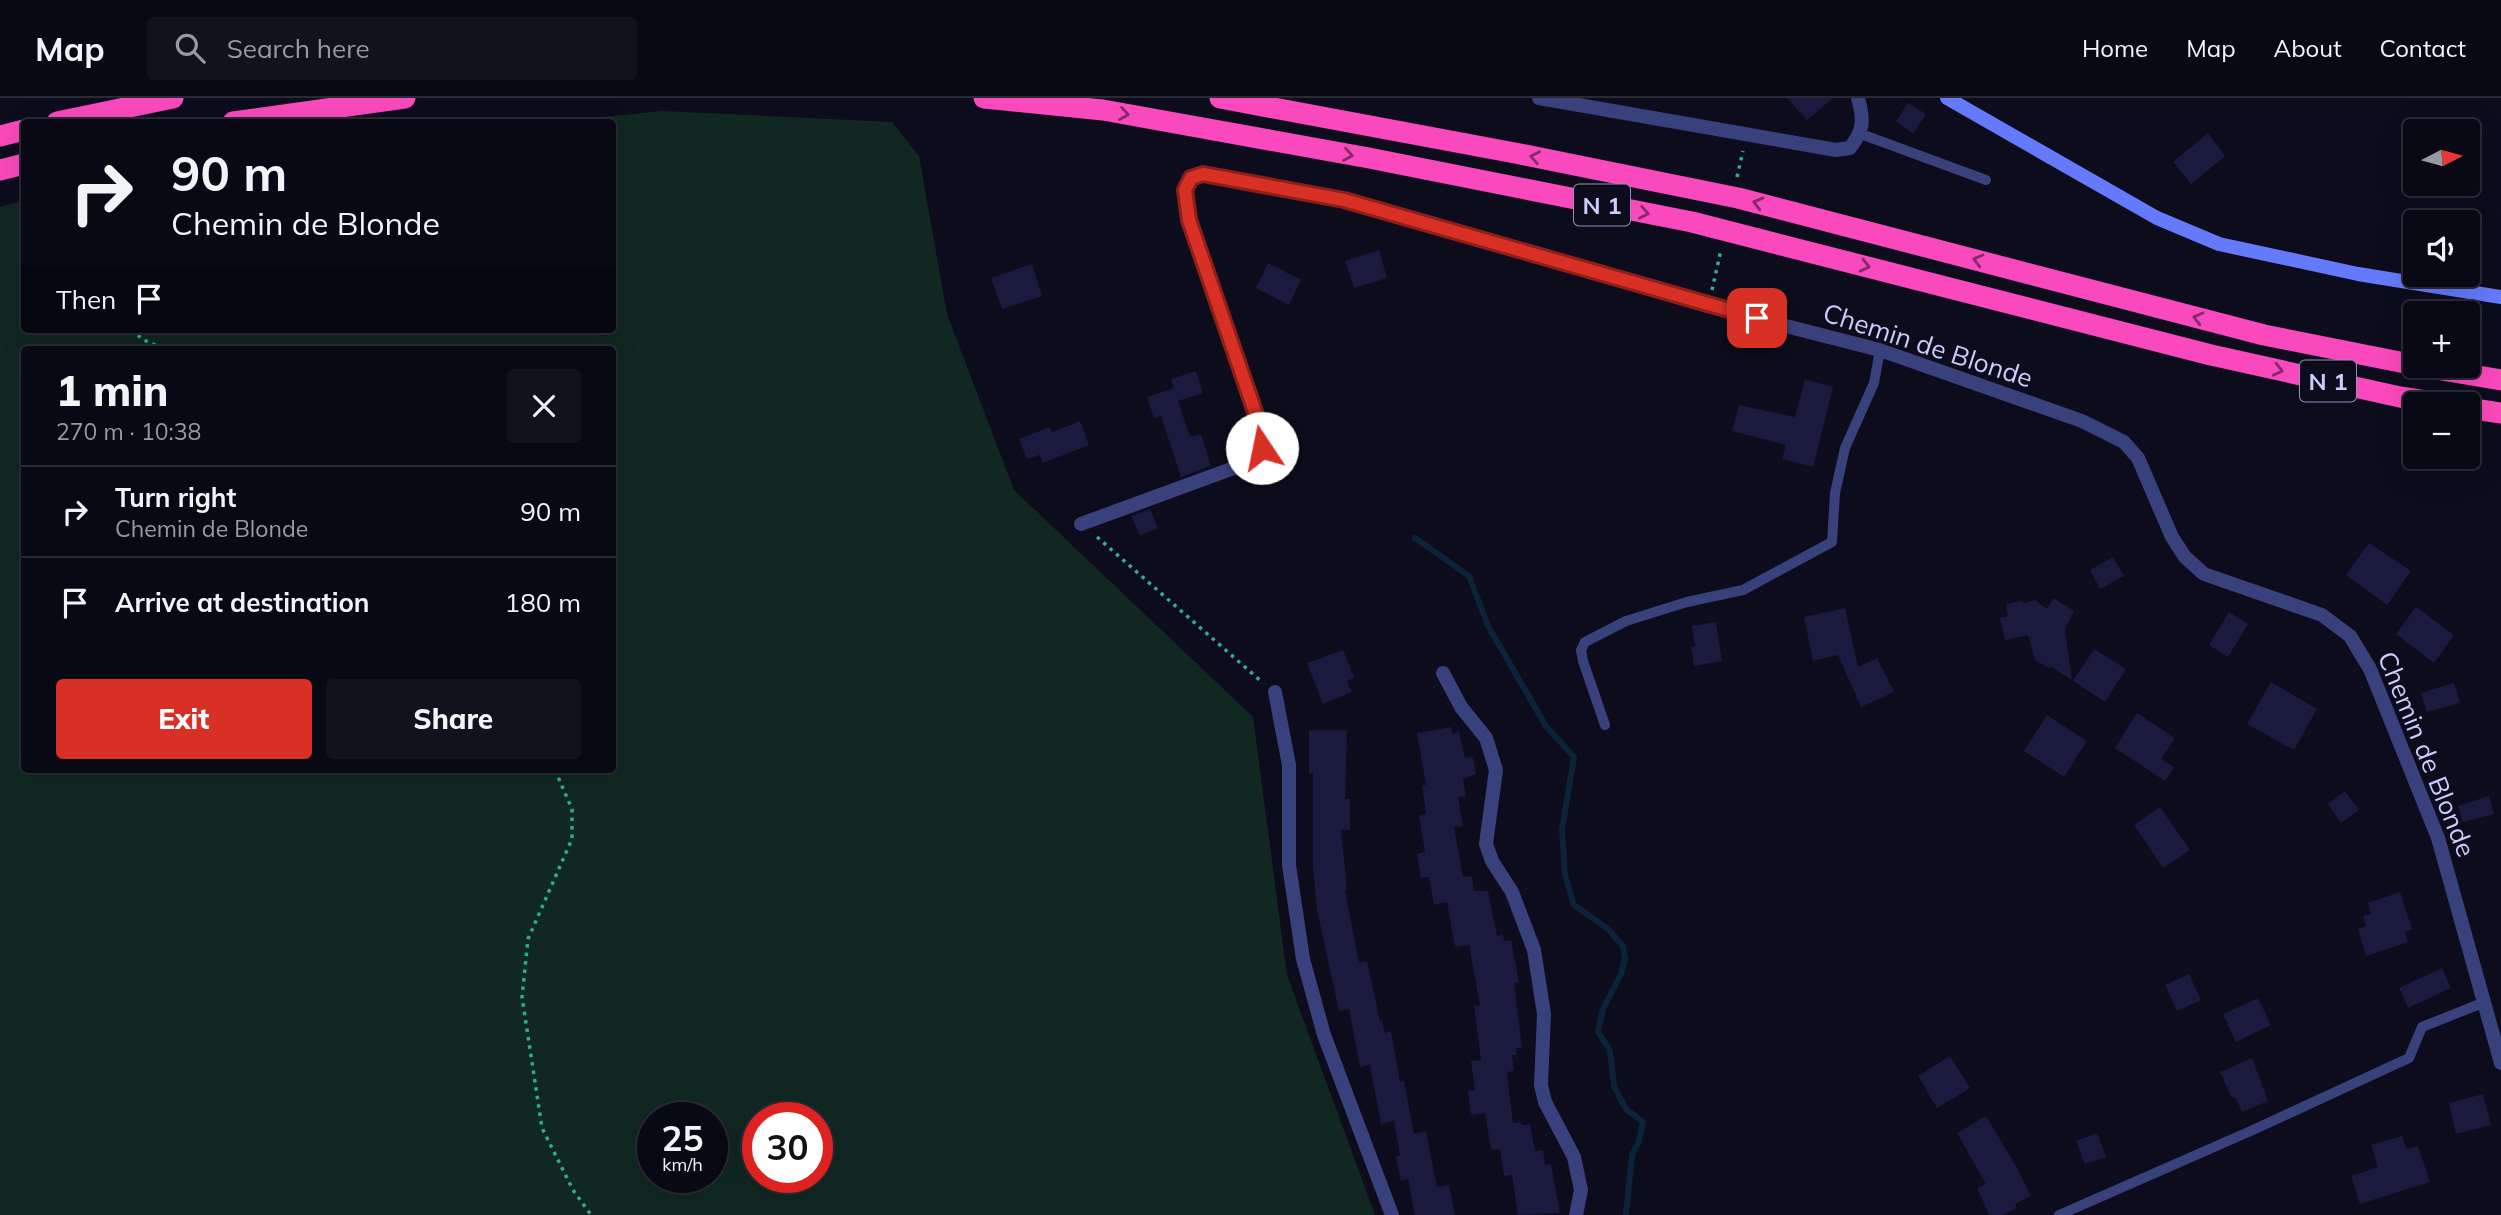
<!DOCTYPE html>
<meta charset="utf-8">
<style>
body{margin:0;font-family:Mulish,sans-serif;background:#12121f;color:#f1f3f6;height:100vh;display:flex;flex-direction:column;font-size:26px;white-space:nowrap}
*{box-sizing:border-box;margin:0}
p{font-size:23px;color:#999aa1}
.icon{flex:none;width:38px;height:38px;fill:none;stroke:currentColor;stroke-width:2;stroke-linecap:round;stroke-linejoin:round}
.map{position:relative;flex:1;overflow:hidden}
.details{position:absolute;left:21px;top:248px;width:595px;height:427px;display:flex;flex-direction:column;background:#090916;border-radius:7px;box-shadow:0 7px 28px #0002,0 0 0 2px #292a35}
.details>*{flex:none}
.guide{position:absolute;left:21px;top:21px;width:595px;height:214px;border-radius:7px;box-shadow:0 7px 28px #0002,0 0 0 2px #292a35;background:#090916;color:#f1f3f6;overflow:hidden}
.needle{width:46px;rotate:84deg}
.fabs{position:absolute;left:2403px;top:21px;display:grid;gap:14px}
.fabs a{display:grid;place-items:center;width:77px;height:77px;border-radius:7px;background:#090916;box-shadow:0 7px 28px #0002,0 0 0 2px #292a35;font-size:35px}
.speed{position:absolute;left:637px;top:1004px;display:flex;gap:14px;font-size:35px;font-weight:700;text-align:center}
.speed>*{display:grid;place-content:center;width:91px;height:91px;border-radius:50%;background:#090916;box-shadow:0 7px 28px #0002,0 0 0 2px #292a35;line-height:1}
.speed small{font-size:18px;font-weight:400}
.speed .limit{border:10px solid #d22;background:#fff;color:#111}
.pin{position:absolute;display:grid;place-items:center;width:60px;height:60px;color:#fff;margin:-30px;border-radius:14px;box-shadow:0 4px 10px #0006}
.me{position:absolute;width:77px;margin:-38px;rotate:349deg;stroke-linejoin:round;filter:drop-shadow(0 0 5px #0008)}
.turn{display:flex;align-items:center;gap:24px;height:147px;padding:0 35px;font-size:32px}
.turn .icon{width:91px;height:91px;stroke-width:2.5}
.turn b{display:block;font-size:49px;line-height:60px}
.then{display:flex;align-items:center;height:66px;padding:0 35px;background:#0003;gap:14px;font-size:26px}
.round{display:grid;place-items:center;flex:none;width:74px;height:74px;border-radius:7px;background:#12121f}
.head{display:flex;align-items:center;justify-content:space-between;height:119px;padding:0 35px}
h1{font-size:42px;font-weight:800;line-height:52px}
.button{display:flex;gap:14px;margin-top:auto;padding:14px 35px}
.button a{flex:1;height:80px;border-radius:7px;background:#d93025;color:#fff;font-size:28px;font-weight:800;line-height:80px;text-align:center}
.button a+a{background:#12121f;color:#f1f3f6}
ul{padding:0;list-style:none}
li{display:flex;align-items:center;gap:21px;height:91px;padding:0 35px;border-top:2px solid #292a35}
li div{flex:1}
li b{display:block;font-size:26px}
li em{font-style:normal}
header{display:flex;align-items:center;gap:42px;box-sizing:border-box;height:98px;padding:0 35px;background:#090916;border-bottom:2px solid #292a35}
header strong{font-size:33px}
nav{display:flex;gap:38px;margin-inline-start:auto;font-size:24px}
.search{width:490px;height:63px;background:#12121f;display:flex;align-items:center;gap:18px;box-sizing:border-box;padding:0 24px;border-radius:7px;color:#999aa1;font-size:26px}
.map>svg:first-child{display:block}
.green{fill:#102722;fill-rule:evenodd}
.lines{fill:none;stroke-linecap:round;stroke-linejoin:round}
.stream{stroke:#0a2339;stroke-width:6}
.building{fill:#1a193e}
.path{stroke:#30ab8f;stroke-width:3.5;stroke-dasharray:3.5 5;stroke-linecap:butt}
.lane{stroke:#38417b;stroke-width:10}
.street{stroke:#38417b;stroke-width:14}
.secondary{stroke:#647afb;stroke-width:14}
.highway{stroke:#fa49bc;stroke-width:21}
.oneway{stroke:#832a6c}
.route-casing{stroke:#8d1f18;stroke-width:18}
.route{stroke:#d93025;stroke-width:12}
.labels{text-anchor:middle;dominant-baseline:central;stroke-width:7;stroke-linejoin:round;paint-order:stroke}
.shield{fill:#0c0c1d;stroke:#9193ba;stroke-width:2}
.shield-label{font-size:24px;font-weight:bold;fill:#cacdfd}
.street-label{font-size:26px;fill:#cacdfd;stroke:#0c0c1d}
</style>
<header>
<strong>Map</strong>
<div class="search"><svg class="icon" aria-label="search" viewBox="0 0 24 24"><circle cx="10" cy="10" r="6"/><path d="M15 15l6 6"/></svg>Search here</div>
<nav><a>Home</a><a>Map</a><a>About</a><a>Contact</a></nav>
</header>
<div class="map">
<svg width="2501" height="1117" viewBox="0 0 2501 1117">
<rect width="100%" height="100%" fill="#0c0c1d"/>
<path class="green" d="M 663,13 L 892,24 L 919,58 L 947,216 L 1014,392 L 1253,619 L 1287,877 L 1375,1117 L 0,1117 L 0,109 L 24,102 L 24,231 L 612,231 L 612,24 L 551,24 ZM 24,252 L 612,252 L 612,672 L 24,672 ZM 653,1020 L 712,1020 L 712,1080 L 653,1080 ZM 758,1020 L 817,1020 L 817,1080 L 758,1080 Z"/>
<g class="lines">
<path class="stream" d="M 1415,440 L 1469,478 L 1488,528 L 1546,628 L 1574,659 L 1562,732 L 1565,777 L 1574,807 L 1608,831 L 1623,848 L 1625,861 L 1621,876 L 1603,911 L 1598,933 L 1610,953 L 1614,988 L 1626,1011 L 1643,1024 L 1639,1043 L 1632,1057 L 1626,1117"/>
</g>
<g class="building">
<path d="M 1787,0 L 1833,0 L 1807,22 Z"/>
<path d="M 1908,5 L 1926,16 L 1913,36 L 1896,23 Z"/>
<path d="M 2208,35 L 2225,58 L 2191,86 L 2173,64 Z"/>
<path d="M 1379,152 L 1387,180 L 1354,190 L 1345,163 Z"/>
<path d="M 1268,165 L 1301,182 L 1289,207 L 1256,190 Z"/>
<path d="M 1032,166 L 1042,198 L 1002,211 L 991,180 Z"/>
<path d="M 1196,273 L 1203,295 L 1178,303 L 1177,300 L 1190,339 L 1201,336 L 1211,368 L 1181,379 L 1161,318 L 1154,320 L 1147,299 L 1174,290 L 1171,281 Z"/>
<path d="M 1805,281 L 1833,289 L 1813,369 L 1782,361 L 1786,347 L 1732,333 L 1739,307 L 1795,319 Z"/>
<path d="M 1080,323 L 1089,347 L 1043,365 L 1040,357 L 1027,361 L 1019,341 L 1050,329 L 1052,334 Z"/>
<path d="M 1150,411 L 1158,430 L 1140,438 L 1131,418 Z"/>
<path d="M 2369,445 L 2411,473 L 2387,507 L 2346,477 Z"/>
<path d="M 2113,459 L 2124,478 L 2100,491 L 2090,472 Z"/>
<path d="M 2053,500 L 2074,513 L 2065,532 L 2072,582 L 2050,568 L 2049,570 L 2035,562 L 2028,537 L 2005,542 L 2000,520 L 2008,518 L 2006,506 L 2022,503 L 2025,505 L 2035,502 L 2047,511 Z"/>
<path d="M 2416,509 L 2454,537 L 2434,565 L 2396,536 Z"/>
<path d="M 1845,510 L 1858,569 L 1877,560 L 1894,594 L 1861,609 L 1838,557 L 1813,563 L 1804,519 Z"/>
<path d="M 2229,514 L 2248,526 L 2228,559 L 2209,547 Z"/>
<path d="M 1716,524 L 1722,563 L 1694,568 L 1691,549 L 1695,548 L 1692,528 Z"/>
<path d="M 2094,551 L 2126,571 L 2105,604 L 2073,583 Z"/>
<path d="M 1343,552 L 1354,580 L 1347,583 L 1352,594 L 1323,606 L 1307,565 Z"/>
<path d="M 2271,584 L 2317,611 L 2294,652 L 2247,626 Z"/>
<path d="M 2454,585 L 2460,605 L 2427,614 L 2421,595 Z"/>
<path d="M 2137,615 L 2175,640 L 2161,661 L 2174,669 L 2165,683 L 2115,650 Z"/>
<path d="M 2047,617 L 2087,643 L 2064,679 L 2024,653 Z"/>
<path d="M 1451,629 L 1452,635 L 1459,634 L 1465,660 L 1473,659 L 1476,676 L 1463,681 L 1466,698 L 1458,699 L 1463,728 L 1454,729 L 1463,779 L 1472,778 L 1474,793 L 1488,793 L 1497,838 L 1503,837 L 1504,843 L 1511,842 L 1519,884 L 1514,885 L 1522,950 L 1516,950 L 1517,957 L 1512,957 L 1514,973 L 1507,974 L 1513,1025 L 1521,1024 L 1522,1027 L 1530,1026 L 1535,1053 L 1543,1052 L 1545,1067 L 1551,1066 L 1560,1115 L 1518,1117 L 1512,1077 L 1504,1078 L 1500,1051 L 1491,1052 L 1485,1015 L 1471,1017 L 1468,993 L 1475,992 L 1471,963 L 1481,962 L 1474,908 L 1480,907 L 1469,847 L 1455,849 L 1447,804 L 1434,807 L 1429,779 L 1421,780 L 1417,756 L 1425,754 L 1419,718 L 1426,716 L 1422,687 L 1426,687 L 1417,635 Z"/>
<path d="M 1309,632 L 1347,632 L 1345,701 L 1350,701 L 1350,732 L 1341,732 L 1347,792 L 1345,792 L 1359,865 L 1367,863 L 1380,923 L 1382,922 L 1385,935 L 1391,933 L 1400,984 L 1404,983 L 1414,1036 L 1426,1033 L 1437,1089 L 1449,1087 L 1455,1117 L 1415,1117 L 1408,1081 L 1401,1083 L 1396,1058 L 1400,1057 L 1394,1023 L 1381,1026 L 1370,967 L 1360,969 L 1349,911 L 1339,913 L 1317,812 L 1313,769 L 1313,675 L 1309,675 Z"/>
<path d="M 2345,693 L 2359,712 L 2341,725 L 2328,706 Z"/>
<path d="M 2489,698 L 2494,716 L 2463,724 L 2458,708 Z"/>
<path d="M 2160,709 L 2190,752 L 2163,770 L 2134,727 Z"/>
<path d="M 2400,794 L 2412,831 L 2405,834 L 2408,844 L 2366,858 L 2358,831 L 2366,828 L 2363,818 L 2371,816 L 2368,805 Z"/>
<path d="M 2442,870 L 2451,890 L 2408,910 L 2399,890 Z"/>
<path d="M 2189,876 L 2201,902 L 2177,913 L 2165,887 Z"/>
<path d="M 2258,900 L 2271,927 L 2236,944 L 2223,916 Z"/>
<path d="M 1950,958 L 1970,990 L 1937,1010 L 1918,978 Z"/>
<path d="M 2252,960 L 2268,1003 L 2242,1014 L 2235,999 L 2232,1000 L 2220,974 Z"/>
<path d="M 2483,996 L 2491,1027 L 2456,1036 L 2449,1005 Z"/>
<path d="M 1986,1018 L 2017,1070 L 2031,1098 L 2015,1106 L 2017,1110 L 2002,1117 L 1989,1117 L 1977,1090 L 1986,1086 L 1957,1035 Z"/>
<path d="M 2097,1035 L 2106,1059 L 2085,1066 L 2076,1043 Z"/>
<path d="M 2402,1038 L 2406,1051 L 2418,1048 L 2430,1084 L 2360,1106 L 2351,1078 L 2378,1069 L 2371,1047 Z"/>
</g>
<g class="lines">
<g class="path">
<path d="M 1737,79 L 1743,53"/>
<path d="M 1712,192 L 1721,152"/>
<path d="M 132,231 L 142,241 L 165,252"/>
<path d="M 1097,439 L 1262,584"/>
<path d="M 555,672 L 572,711 L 572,741 L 528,841 L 522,899 L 542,1030 L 573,1092 L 591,1117"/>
</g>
<g class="lane">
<path d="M 1861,36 L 1986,82"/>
<path d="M 1605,627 L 1583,563 L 1581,552 L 1585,544 L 1626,523 L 1687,504 L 1743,492 L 1832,444 L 1835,395 L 1845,350 L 1874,285 L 1880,252"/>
<path d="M 2059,1117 L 2253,1032 L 2409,960 L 2422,929 L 2485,904"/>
</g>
<g class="street">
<path d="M 1539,0 L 1836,52 L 1850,50 C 1864,32 1864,22 1858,0"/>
<path d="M 1081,426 L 1253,363 L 1262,350 L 1263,337 L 1189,122 L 1185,92 L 1191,80 L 1203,76 L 1344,102 L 1708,208 L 1880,252 L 2082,323 L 2124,344 L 2138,360 L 2172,439 L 2185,459 L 2204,476 L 2322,517 L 2350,538 L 2370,571 L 2438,740 L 2501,965"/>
<path d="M 1443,575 L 1461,609 L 1486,640 L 1496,672 L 1486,746 L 1492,763 L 1512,794 L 1534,852 L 1544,916 L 1541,987 L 1545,1004 L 1574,1059 L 1581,1092 L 1576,1117"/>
<path d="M 1275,594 L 1289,667 L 1289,767 L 1303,861 L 1324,937 L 1392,1117"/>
</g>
<path class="secondary" d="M 1947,0 L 2157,120 L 2219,146 L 2358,176 L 2501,199"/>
<g class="highway">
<path d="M 984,0 L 1103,12 L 1369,60 L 1692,124 L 2211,257 L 2400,299 L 2446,306"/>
<path d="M 1220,0 L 1515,55 L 1738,100 L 2264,237 L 2415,267"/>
<path d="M 57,24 L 173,0"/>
<path d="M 233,24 L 405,0"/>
<path d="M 0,38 L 24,32"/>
<path d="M 0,72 L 24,66"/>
<path d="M 2418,268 L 2501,282"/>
<path d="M 2468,310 L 2501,315"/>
</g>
</g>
<defs><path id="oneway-chevron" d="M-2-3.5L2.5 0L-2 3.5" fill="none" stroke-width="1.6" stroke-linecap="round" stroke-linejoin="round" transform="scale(1.75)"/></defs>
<g class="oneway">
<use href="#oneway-chevron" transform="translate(1124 16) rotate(10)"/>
<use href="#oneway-chevron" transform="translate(1348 57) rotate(10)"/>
<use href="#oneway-chevron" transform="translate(1535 59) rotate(-169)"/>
<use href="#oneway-chevron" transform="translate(1758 105) rotate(-165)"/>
<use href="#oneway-chevron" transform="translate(1644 115) rotate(11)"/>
<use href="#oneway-chevron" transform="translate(1978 162) rotate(-165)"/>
<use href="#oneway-chevron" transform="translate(1865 168) rotate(14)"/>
<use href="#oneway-chevron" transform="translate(2198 220) rotate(-165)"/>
<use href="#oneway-chevron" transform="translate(2278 272) rotate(13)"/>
</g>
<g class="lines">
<g class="route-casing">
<path id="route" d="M 1262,350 L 1263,337 L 1189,122 L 1185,92 L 1191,80 L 1203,76 L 1344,102 L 1757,220"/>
</g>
<use href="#route" class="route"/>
</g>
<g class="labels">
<g class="shield">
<rect x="1574" y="86.5" width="56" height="41" rx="5"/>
<rect x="2300" y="262.5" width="56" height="41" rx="5"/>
</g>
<g class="shield-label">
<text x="1602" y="107">N 1</text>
<text x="2328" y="283">N 1</text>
</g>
<g class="street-label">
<text transform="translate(1928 247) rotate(18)">Chemin de Blonde</text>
<text transform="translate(2427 656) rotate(68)">Chemin de Blonde</text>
</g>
</g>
</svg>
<div class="fabs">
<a><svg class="needle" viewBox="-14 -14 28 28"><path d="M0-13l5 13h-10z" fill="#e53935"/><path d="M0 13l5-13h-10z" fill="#999aa1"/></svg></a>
<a><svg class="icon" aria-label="sound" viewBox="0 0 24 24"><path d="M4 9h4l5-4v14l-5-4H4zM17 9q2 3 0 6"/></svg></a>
<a>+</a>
<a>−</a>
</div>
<div class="speed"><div>25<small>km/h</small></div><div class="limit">30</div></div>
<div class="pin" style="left:1757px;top:220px;background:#d93025"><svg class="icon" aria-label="arrive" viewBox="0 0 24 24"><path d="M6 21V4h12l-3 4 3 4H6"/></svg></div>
<svg class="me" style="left:1262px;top:350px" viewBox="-20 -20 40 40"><circle r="19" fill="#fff"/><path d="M0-13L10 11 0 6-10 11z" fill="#d93025"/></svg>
<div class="guide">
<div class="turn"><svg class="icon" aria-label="right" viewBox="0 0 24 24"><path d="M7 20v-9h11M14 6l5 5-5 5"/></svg><div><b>90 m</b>Chemin de Blonde</div></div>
<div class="then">Then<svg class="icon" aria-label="arrive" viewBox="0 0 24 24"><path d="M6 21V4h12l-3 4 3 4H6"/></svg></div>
</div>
<section class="details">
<div class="head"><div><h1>1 min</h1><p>270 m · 10:38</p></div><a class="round"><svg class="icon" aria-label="close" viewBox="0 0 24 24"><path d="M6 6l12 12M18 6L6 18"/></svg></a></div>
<ul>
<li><svg class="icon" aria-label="right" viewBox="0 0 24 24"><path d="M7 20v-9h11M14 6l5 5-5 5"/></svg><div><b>Turn right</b><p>Chemin de Blonde</p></div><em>90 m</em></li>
<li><svg class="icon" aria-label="arrive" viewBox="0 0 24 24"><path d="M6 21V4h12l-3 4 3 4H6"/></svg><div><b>Arrive at destination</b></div><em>180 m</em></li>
</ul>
<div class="button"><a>Exit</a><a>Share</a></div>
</section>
</div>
